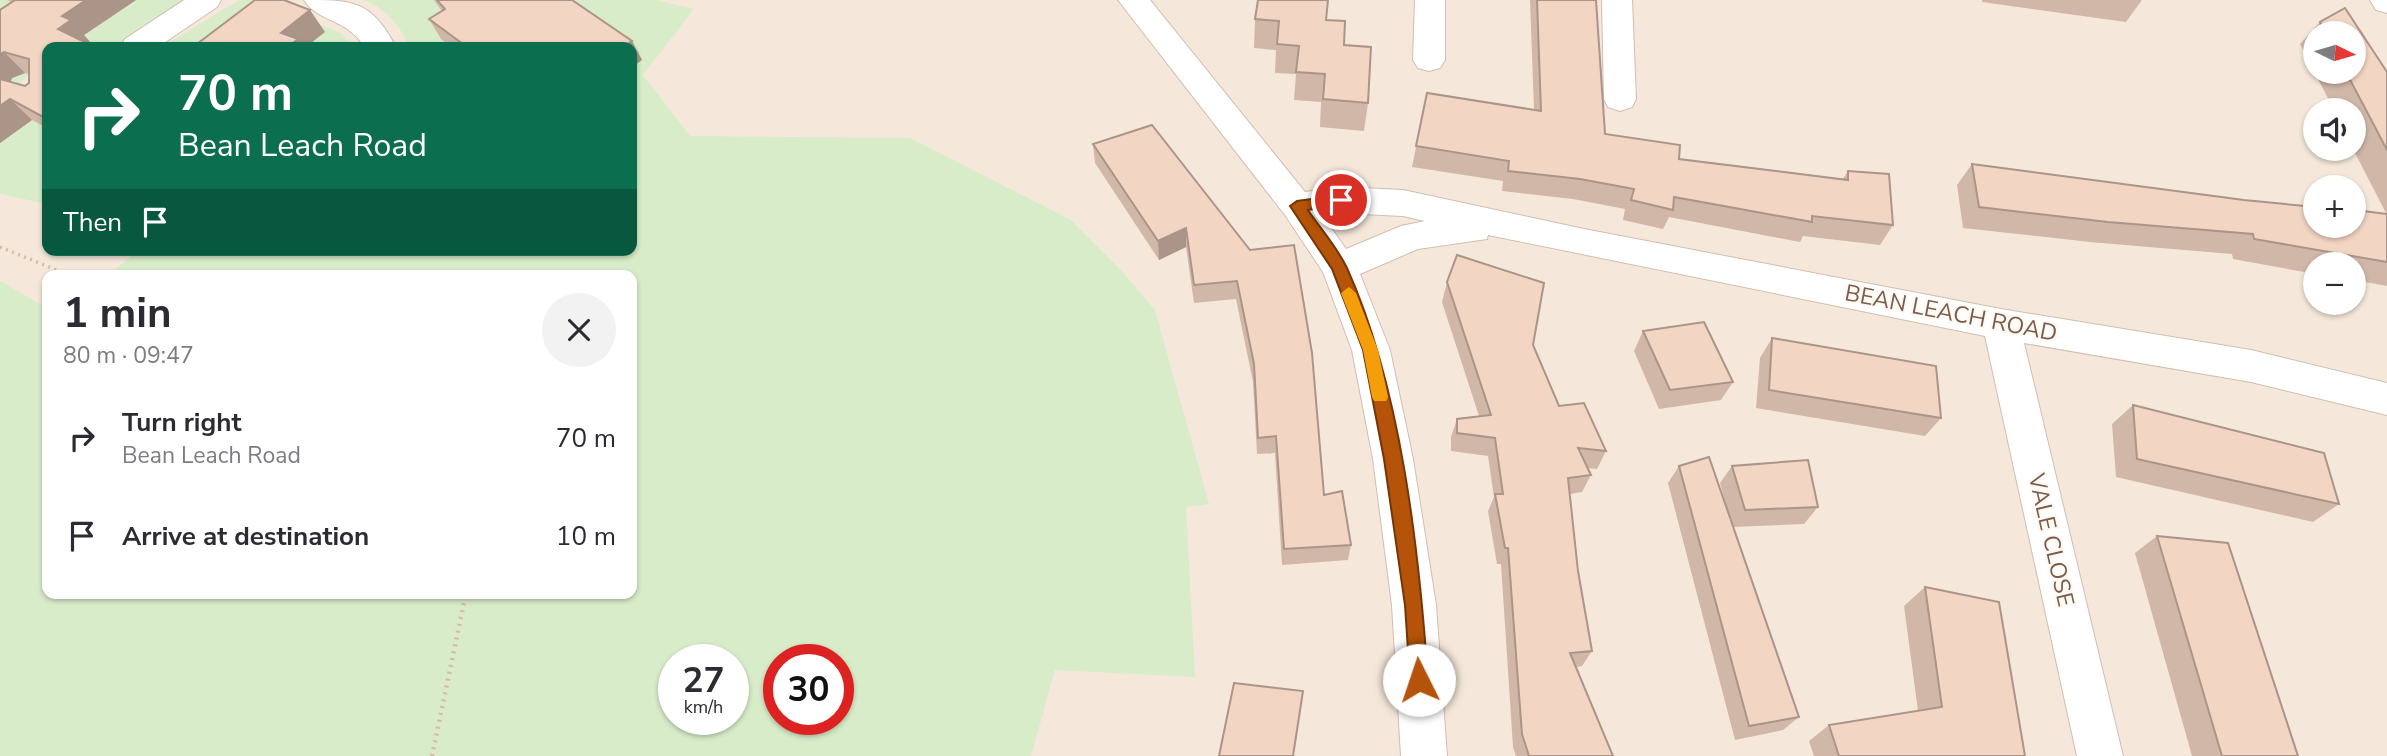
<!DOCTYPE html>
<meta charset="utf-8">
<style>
body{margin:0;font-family:"Nunito Sans",sans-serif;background:#f2f2f3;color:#2b2b33;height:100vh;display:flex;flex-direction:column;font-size:26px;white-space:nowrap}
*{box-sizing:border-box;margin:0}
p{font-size:23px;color:#7c7c81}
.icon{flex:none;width:38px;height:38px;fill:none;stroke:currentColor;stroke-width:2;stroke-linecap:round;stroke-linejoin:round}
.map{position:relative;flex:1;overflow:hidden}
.side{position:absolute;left:42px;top:270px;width:595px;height:329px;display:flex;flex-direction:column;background:#fff;border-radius:14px;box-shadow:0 2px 5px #0004}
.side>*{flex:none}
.guide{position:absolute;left:42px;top:42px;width:595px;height:214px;border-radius:14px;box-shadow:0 2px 5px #0004;background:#0b6e4f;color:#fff;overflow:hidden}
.needle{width:46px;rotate:95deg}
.controls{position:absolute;left:2303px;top:21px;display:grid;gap:14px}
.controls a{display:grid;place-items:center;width:63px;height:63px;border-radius:50%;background:#fff;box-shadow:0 2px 5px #0004;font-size:35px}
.speed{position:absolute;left:658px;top:644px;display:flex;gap:14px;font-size:35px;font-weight:700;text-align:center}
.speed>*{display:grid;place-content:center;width:91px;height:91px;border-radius:50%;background:#fff;box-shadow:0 2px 5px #0004;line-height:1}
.speed small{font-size:18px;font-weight:400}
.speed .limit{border:10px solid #d22;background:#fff;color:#111}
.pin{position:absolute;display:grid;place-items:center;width:60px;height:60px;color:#fff;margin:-30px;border:4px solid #fff;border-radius:50%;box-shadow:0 2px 7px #0007}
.me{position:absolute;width:77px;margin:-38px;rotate:356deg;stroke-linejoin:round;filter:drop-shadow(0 0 5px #0008)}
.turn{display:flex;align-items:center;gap:24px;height:147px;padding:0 21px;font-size:32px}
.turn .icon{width:91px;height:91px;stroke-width:2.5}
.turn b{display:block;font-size:49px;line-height:60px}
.then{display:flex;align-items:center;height:66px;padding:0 21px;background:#0003;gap:14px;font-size:26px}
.round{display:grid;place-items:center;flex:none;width:74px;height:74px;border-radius:37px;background:#f2f2f3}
.summary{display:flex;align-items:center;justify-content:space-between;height:119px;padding:0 21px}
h1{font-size:42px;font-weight:700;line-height:52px}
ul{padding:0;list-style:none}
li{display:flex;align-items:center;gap:21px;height:98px;padding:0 21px}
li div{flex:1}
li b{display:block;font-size:26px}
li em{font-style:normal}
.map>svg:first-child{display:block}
.residential{fill:#f5e8da;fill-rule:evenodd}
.green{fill:#d8ecc9;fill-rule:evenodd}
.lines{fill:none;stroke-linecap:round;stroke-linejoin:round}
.minor-casing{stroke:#d1beb0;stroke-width:2}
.path-far1{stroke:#d9b8a5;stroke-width:3.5;stroke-dasharray:2 4.5;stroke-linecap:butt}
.path{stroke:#d9b8a5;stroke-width:4.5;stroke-dasharray:2 5;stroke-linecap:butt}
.minor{fill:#fff;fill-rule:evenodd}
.wall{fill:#d1b7a8;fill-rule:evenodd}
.shaded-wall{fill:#aa9588}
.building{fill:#f3d5c3;stroke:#aa9588;stroke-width:2}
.route{fill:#b45309;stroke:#753606;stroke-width:2}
.slow{fill:#f59e0b}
.labels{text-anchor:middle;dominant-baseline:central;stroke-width:5;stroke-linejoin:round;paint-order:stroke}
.street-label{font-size:23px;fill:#7a5c4d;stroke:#fffaf3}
</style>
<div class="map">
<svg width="2387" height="756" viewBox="0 0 2387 756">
<rect width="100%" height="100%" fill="#fdf6ec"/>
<path class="residential" d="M 0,0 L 2387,0 L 2387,756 L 0,756 ZM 2315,33 L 2354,33 L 2354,72 L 2315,72 ZM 47,47 L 632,47 L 632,250 L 47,250 ZM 2315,110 L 2354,110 L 2354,149 L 2315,149 ZM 2315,187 L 2354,187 L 2354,226 L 2315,226 ZM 2315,264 L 2354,264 L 2354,303 L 2315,303 ZM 47,275 L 632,275 L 632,593 L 47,593 ZM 674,660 L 733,660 L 733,719 L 674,719 ZM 779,660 L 838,660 L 838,719 L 779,719 Z"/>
<g class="green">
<path d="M 0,0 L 184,0 L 119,47 L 47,47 L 44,63 L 9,92 L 47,111 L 47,204 L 0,194 Z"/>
<path d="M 239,0 L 255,0 L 341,33 L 353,47 L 181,47 L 170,42 Z"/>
<path d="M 364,0 L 656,0 L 694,9 L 643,75 L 690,136 L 910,138 L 1071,220 L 1119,268 L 1155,310 L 1209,504 L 1186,507 L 1195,677 L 1055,670 L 1031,756 L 0,756 L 0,281 L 47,308 L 47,593 L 632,593 L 632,275 L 109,275 L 138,250 L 632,250 L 632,47 L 409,47 C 400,25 387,9 364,0 ZM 674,660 L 733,660 L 733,719 L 674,719 ZM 779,660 L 838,660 L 838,719 L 779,719 Z"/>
</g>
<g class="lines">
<g class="minor-casing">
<g id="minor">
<path d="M 184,0 L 221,0 L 217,7 L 158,47 L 120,47 L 125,39 Z"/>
<path d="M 304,0 C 353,0 371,0 396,47 L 364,47 C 349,19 317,22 304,0 Z"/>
<path d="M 1118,0 L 1150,0 L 1305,192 L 1341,187 L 1403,190 L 1584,229 L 2001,309 L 2251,350 L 2387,383 L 2387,415 L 2251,382 L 2024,343 L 2123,756 L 2077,756 L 1985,336 L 1488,235 L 1487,239 L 1418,249 L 1360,274 L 1390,350 L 1413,459 L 1436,605 L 1447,756 L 1401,756 L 1392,605 L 1373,459 L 1352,350 L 1323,272 L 1285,215 ZM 1341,213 L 1403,216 L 1425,221 L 1401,226 L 1346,249 L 1323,216 Z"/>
<path d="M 1415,0 L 1445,0 L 1445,60 L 1440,68 L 1429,71 L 1418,68 L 1413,60 Z"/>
<path d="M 1602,0 L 1632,0 L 1636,99 L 1632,107 L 1620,111 L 1608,107 L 1604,99 Z"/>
<path d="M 2370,0 L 2387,0 L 2387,13 L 2376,10 Z"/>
</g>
</g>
<path class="path-far1" d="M 0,247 L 69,275"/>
<path class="path" d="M 432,756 L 466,593"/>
<use href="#minor" class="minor"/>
</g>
<g class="wall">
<path d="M 7,0 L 136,0 L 84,35 L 90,42 L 87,43 L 47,47 L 47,128 L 32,120 L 0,143 L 0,10 L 12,2 ZM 25,73 L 29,74 L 29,83 L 25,86 L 10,82 L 12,78 Z"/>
<path d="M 434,0 L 572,0 L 632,41 L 642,60 L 632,67 L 632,47 L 452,47 L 441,39 L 429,19 L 442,11 Z"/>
<path d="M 1530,0 L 1596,0 L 1605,134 L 1679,159 L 1843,179 L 1848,171 L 1893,225 L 1880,245 L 1803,236 L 1800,242 L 1669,217 L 1663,229 L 1623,220 L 1625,209 L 1573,199 L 1502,191 L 1503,181 L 1412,167 L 1427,93 L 1534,110 Z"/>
<path d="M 1982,0 L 2142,0 L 2126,22 L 1982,2 Z"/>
<path d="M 2345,8 L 2387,72 L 2387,286 L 2354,280 L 2354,264 L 2315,264 L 2315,274 L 2233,259 L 2232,254 L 2090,242 L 1963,228 L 1957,185 L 1972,164 L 2244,200 L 2315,207 L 2315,226 L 2354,226 L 2354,210 L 2386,213 L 2353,149 L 2354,110 L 2334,110 L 2300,44 L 2320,22 ZM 2315,33 L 2354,33 L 2354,72 L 2315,72 Z"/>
<path d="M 1255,19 L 1326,20 L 1344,45 L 1368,103 L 1364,131 L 1320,127 L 1321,102 L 1294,100 L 1296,74 L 1275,73 L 1276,50 L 1254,48 Z"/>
<path d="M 1093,144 L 1250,250 L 1324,495 L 1351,545 L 1348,560 L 1282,565 L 1275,453 L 1257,454 L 1253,382 L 1236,299 L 1194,303 L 1186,247 L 1159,260 L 1095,163 Z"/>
<path d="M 1447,282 L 1533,345 L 1559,406 L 1606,451 L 1597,469 L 1588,468 L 1591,475 L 1582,492 L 1570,494 L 1578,571 L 1592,651 L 1582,666 L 1576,667 L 1613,756 L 1516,756 L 1513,747 L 1501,564 L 1497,564 L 1488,511 L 1494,497 L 1488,456 L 1451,451 L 1451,437 L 1457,419 L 1479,416 L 1442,302 Z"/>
<path d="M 1643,331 L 1733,382 L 1721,400 L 1659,409 L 1634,351 Z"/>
<path d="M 1772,338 L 1941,418 L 1925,436 L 1756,408 L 1760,358 Z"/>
<path d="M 2133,405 L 2339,504 L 2313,522 L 2116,477 L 2112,424 Z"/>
<path d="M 1679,466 L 1730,519 L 1720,483 L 1732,466 L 1818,507 L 1804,524 L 1733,527 L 1799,717 L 1783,730 L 1735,740 L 1668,483 Z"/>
<path d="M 2157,536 L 2298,756 L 2192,756 L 2135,553 Z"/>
<path d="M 1925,587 L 2025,756 L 1814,756 L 1809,741 L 1829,725 L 1918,711 L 1904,606 Z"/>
</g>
<g class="shaded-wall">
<path d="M 86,0 L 136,0 L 84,35 L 90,42 L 82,47 L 58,29 L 62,16 Z"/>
<path d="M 310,10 L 325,32 L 306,47 L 288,47 L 281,33 Z"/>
<path d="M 632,41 L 642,60 L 632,67 L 632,47 L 622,47 Z"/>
<path d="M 4,52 L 25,73 L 12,78 L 8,88 L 0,85 L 0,54 Z"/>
<path d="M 10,99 L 32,120 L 0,143 L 0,106 Z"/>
<path d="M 1186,228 L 1186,247 L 1159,260 L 1158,241 Z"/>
</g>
<g class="building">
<path d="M 15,0 L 86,0 L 62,16 L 71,20 L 58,29 L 95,47 L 47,47 L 47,119 L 10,99 L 0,106 L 0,79 L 25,86 L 29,83 L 29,59 L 4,52 L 0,54 L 0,10 Z"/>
<path d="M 255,0 L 284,0 L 310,10 L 281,33 L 298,39 L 288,47 L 193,47 Z"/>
<path d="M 437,0 L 572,0 L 632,41 L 622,47 L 467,47 L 429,19 L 445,9 Z"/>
<path d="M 1258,0 L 1328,0 L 1326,20 L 1345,21 L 1344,45 L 1371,47 L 1368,103 L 1323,99 L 1325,74 L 1296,72 L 1299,46 L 1277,44 L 1279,21 L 1255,19 Z"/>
<path d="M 1537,0 L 1596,0 L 1605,134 L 1680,145 L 1679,159 L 1848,180 L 1848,171 L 1889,174 L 1893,225 L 1812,216 L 1812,222 L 1674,197 L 1673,210 L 1631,200 L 1634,189 L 1580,179 L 1508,171 L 1509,161 L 1416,146 L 1427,93 L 1541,111 Z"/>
<path d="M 2345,8 L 2387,72 L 2387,150 L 2346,72 L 2354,72 L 2354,33 L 2326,33 L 2320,22 Z"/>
<path d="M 1152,125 L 1250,250 L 1294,245 L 1312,353 L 1324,495 L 1342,491 L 1351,545 L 1284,549 L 1276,436 L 1258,438 L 1254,364 L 1237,281 L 1194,285 L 1186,228 L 1158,241 L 1093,144 Z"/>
<path d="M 1972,164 L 2244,200 L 2315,207 L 2315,226 L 2354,226 L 2354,210 L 2387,214 L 2387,262 L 2254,239 L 2253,234 L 2108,222 L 1979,207 Z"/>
<path d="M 1457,255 L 1544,283 L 1533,345 L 1559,406 L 1584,403 L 1606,451 L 1578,448 L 1591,475 L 1568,478 L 1578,571 L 1592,651 L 1570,653 L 1613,756 L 1529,756 L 1522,734 L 1508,548 L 1505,548 L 1495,494 L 1503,494 L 1495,438 L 1457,433 L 1457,419 L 1491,415 L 1447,282 Z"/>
<path d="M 1704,322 L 1733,382 L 1670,390 L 1643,331 Z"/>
<path d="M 1772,338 L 1936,366 L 1941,418 L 1769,390 Z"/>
<path d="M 2133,405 L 2324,453 L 2339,504 L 2137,459 Z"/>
<path d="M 1709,457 L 1799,717 L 1749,726 L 1679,466 Z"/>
<path d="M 1808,460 L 1818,507 L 1745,510 L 1732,466 Z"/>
<path d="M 2157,536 L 2228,543 L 2298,756 L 2222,756 Z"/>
<path d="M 1925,587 L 1999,602 L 2025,756 L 1839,756 L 1829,725 L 1942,707 Z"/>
<path d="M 1234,683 L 1303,691 L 1293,756 L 1219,756 Z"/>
</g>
<path class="route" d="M 1341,195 L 1346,196 L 1348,200 L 1346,204 L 1308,210 C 1320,228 1337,247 1347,268 C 1401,388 1419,549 1428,680 L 1425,687 L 1419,689 L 1412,687 L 1410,680 L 1405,605 L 1384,459 L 1363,350 L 1332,269 L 1290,206 L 1297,201 Z"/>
<path class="slow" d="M 1349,287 L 1356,293 L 1378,350 L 1388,397 L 1386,401 L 1374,401 L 1372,397 L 1363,350 L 1341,293 Z"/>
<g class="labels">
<g class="street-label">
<text transform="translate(1951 313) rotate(11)">BEAN LEACH ROAD</text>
<text transform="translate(2051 540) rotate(77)">VALE CLOSE</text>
</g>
</g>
</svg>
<div class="controls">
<a><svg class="needle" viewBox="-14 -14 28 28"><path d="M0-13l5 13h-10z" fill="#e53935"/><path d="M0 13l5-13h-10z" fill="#7c7c81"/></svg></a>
<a><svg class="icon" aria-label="sound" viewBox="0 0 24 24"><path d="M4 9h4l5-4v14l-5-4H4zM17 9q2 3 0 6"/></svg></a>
<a>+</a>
<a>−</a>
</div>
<div class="speed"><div>27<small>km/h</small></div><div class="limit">30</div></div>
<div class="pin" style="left:1341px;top:200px;background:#d93025"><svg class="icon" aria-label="arrive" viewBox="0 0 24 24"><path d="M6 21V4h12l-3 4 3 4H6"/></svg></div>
<svg class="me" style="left:1419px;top:680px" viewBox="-20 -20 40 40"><circle r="19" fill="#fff"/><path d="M0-13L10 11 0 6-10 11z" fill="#b45309"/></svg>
<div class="guide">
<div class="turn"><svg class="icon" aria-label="right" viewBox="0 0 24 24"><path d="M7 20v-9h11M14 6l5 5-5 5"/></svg><div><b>70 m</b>Bean Leach Road</div></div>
<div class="then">Then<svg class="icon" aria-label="arrive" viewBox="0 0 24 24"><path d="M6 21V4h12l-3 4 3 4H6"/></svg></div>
</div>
<section class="side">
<div class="summary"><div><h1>1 min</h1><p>80 m · 09:47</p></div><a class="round"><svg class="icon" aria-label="close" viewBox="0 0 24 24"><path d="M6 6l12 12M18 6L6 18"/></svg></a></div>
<ul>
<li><svg class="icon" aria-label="right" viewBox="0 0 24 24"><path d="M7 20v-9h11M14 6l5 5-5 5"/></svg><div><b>Turn right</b><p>Bean Leach Road</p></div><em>70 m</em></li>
<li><svg class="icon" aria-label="arrive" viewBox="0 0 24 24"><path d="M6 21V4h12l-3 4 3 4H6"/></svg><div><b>Arrive at destination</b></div><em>10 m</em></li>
</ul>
</section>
</div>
